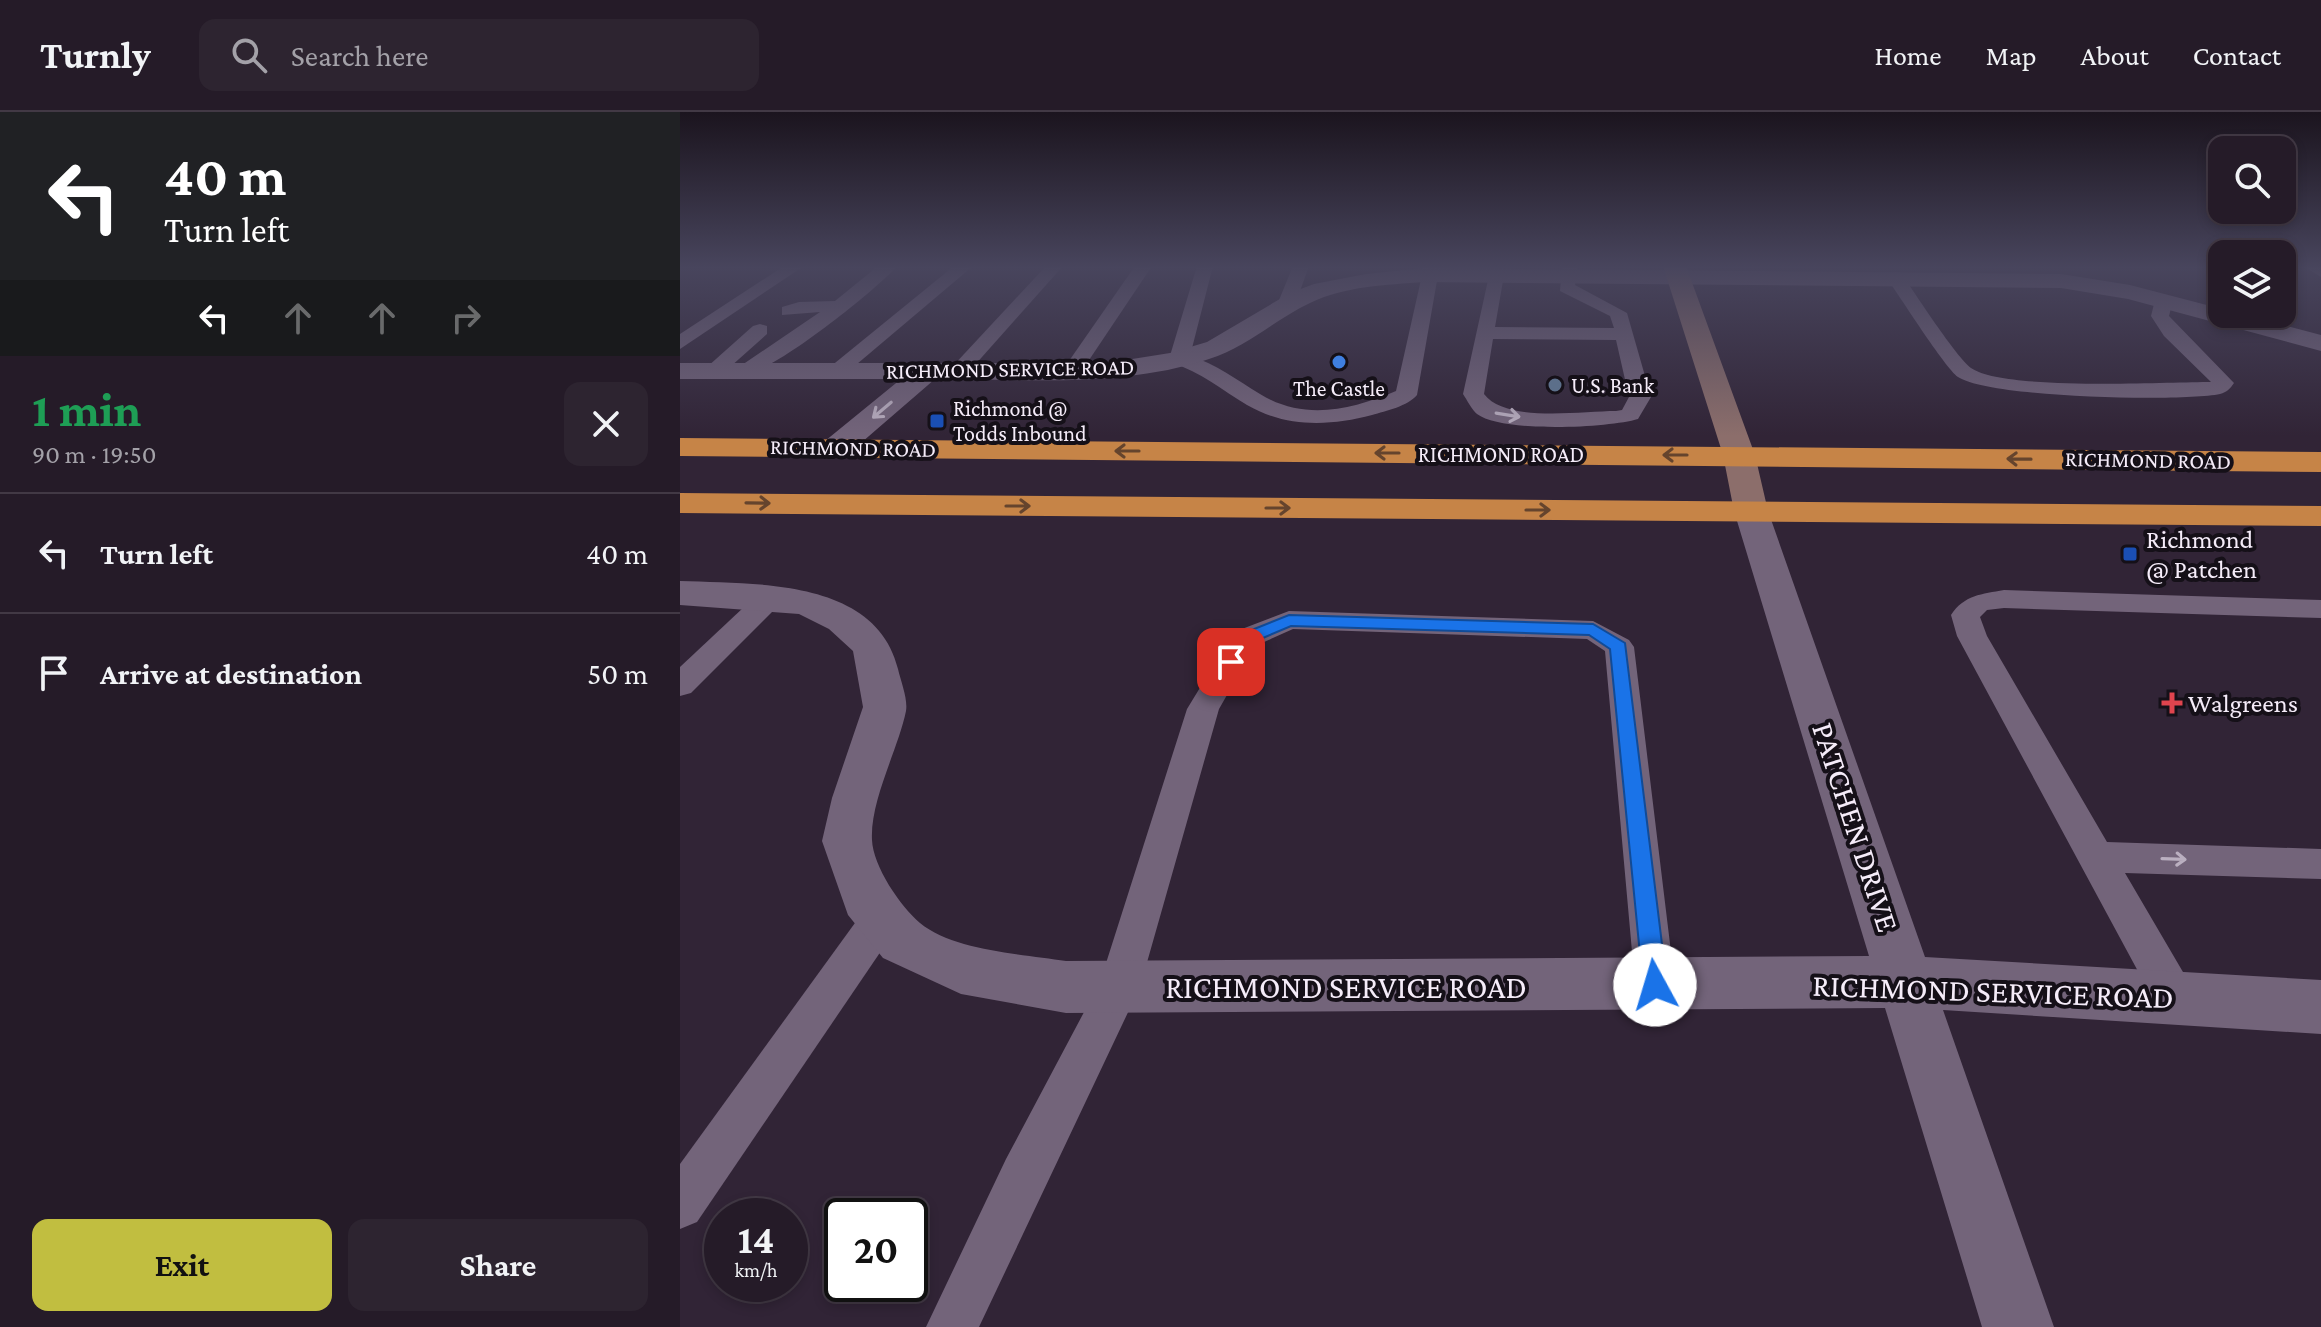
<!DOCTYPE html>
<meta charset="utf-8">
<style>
body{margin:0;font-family:"Crimson Pro",serif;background:#2d2430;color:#f1f3f6;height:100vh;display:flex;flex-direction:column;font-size:30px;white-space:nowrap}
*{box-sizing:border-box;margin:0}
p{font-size:26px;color:#a3a1a8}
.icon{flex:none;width:44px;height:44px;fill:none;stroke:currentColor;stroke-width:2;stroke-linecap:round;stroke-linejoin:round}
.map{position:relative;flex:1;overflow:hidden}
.side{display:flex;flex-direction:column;background:#251b28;width:680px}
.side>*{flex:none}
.banner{background:#202124;color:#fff;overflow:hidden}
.buttons{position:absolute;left:1528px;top:24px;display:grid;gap:16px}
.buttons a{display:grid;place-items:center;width:88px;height:88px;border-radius:16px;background:#251b28;box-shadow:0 4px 12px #0003,0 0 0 2px #423945;font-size:40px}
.speed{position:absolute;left:24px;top:1086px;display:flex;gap:16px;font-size:40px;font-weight:700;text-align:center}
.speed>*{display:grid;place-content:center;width:104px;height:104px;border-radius:50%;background:#251b28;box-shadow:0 4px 12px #0003,0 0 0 2px #423945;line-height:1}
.speed small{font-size:20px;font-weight:400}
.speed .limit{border:4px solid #111;border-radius:12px;background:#fff;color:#111}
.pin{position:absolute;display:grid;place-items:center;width:68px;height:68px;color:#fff;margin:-34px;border-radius:16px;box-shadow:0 4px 12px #0006}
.me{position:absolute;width:88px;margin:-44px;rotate:354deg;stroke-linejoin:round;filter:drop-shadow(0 0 6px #0008)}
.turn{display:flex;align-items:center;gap:28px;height:168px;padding:0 32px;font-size:36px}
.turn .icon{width:104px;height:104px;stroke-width:2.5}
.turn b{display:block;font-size:56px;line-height:68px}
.lanes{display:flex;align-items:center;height:76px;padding:0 32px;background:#0003;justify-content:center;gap:40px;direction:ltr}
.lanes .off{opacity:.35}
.round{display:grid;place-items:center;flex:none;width:84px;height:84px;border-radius:16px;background:#2d2430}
.overview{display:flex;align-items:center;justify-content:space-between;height:136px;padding:0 32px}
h1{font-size:48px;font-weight:700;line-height:60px;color:#1e9e55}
.primary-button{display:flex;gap:16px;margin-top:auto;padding:16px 32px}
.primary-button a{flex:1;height:92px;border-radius:16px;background:#c1be40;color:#111;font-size:32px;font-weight:700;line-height:92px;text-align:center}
.primary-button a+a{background:#2d2430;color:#f1f3f6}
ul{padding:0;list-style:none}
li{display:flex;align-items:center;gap:24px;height:120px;padding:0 32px;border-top:2px solid #423945}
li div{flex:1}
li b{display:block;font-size:30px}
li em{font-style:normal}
header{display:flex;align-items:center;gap:48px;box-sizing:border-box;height:112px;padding:0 40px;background:#251b28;border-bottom:2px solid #423945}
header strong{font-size:38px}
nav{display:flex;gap:44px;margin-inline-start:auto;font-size:28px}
.search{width:560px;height:72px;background:#2d2430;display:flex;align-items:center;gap:20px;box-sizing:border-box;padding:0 28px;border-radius:16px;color:#a3a1a8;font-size:30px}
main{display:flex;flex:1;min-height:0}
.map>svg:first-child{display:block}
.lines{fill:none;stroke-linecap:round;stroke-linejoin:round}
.lane{fill:#73647a;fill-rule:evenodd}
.street{fill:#73647a;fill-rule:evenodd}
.secondary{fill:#8c6e6b;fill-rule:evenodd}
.highway{fill:#c68447;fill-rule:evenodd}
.oneway{stroke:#baafc0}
.oneway2{stroke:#65442d}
.route{fill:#1a73e8;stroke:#114b97;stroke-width:2}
.shop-dot{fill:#3f7fe0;stroke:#151018;stroke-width:3}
.service-dot{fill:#5c6f8a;stroke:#151018;stroke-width:3}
.transit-dot{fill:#1a4fb4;stroke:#151018;stroke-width:3}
.health-dot{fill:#e0444e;stroke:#151018;stroke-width:3}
.labels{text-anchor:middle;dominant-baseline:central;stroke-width:8;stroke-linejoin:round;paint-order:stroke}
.far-street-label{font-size:22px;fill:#f5ecf9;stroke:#151018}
.far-poi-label{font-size:22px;fill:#f5ecf9;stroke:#151018;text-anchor:start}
.poi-label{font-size:26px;fill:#f5ecf9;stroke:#151018;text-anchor:start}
.near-street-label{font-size:32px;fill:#f5ecf9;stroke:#151018}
</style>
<header>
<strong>Turnly</strong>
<div class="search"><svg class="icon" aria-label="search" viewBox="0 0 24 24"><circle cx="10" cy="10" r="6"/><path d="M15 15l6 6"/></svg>Search here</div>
<nav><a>Home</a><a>Map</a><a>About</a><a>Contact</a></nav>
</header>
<main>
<section class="side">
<div class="banner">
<div class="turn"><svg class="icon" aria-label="left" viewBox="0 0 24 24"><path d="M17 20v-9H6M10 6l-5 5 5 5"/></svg><div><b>40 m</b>Turn left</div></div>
<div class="lanes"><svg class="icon" aria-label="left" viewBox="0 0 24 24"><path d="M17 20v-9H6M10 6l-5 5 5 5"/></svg><svg class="icon off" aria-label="ahead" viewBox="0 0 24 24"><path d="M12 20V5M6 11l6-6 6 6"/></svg><svg class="icon off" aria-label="ahead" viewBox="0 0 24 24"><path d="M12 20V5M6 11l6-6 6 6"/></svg><svg class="icon off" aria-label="right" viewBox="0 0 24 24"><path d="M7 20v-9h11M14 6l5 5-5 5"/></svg></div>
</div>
<div class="overview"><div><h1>1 min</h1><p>90 m · 19:50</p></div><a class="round"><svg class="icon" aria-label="close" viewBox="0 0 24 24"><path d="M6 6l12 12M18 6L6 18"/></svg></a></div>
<ul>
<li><svg class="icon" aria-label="left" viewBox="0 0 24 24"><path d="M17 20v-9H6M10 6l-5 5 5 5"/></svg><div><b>Turn left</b></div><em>40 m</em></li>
<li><svg class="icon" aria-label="arrive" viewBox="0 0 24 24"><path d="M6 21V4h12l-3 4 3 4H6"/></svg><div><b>Arrive at destination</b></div><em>50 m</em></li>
</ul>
<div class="primary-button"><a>Exit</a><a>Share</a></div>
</section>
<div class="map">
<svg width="1641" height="1215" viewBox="0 0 1641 1215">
<rect width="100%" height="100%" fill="#312436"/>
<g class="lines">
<g class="lane">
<path d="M 104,154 L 124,154 L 0,237 L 0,222 Z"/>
<path d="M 198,154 L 217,154 C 199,176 83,269 59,263 L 56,259 L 59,255 L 140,200 L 102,203 L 102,195 L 119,190 L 155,189 Z"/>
<path d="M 274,154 L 293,154 L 164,263 L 150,263 L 147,259 L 150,255 Z"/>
<path d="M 366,154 L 383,154 L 286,263 L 272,263 L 269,259 L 272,255 Z"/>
<path d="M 455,154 L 472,154 L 399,263 L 385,263 L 382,259 Z"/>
<path d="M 517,154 L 533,154 L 510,244 C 536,252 557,268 580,282 C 624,309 671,298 716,279 L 742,163 L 744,159 L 756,159 L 758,163 L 737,283 C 728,294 706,299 692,303 C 650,314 607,316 567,293 C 542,278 521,260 492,251 L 489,247 Z"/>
<path d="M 613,154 L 629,154 L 615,193 L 606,198 L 597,193 Z"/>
<path d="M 882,154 L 898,154 L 895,173 L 947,201 L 971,285 L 958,307 C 928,316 822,321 797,302 C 792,298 787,288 783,282 L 810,159 L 822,159 L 824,163 L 815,215 L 934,216 L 930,204 L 880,179 ZM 813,227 L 936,228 L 949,285 L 942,298 L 936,299 C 900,299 826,311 804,282 Z"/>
<path d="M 1623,154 L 1641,154 L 1641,165 Z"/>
<path d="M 1215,160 L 1221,161 C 1235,181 1276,245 1291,256 C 1324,279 1485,270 1531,270 L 1484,224 L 1471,204 L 1475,188 L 1484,183 L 1493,188 L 1489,204 L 1554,271 C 1550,277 1547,280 1540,282 C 1500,290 1310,286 1278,265 C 1265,256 1219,183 1206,165 Z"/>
<path d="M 80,212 L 87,214 L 87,222 L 41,263 L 27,263 L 24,259 L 27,255 L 73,214 Z"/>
<path d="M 90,477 L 100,480 L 104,486 L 100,492 L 11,581 L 0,584 L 0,555 L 80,480 Z"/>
<path d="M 1324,478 L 1641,488 L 1641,506 L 1324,496 L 1307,498 L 1300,505 L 1307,524 L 1427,730 L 1641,737 L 1641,767 L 1445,761 L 1510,872 L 1516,886 L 1510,900 L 1495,905 L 1480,900 L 1277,524 L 1271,503 C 1284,483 1302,482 1324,478 Z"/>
<path d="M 609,499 L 913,509 L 949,528 L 954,535 L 995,873 L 989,886 L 975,892 L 961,886 L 955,873 L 925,539 L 907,527 L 613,517 L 575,534 L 539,597 L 460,875 L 299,1215 L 246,1215 L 326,1047 L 420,870 L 507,597 L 554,520 Z"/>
<path d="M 202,788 L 216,793 L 221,805 L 216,817 L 17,1110 L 0,1117 L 0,1052 L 188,793 Z"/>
</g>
<g class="street">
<path d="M 744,156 L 1381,162 L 1450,173 L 1542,197 L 1542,202 L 1561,202 L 1641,223 L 1641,239 L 1448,187 L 1381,176 L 744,170 C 706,173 665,174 630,191 C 594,208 567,235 529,247 C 441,276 346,267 255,267 L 167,343 L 145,343 L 140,336 L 145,329 L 221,267 L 0,267 L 0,251 L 427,251 L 490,241 L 527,230 L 610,181 L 634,172 L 686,162 Z"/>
<path d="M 1071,389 L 1083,392 L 1088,399 L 1245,845 L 1641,868 L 1641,922 L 1263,898 L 1374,1215 L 1302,1215 L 1205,896 L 386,901 L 281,882 L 203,846 L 168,803 L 142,729 L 152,686 L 183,595 L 173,539 L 149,517 L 119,502 L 0,493 L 0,469 C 75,472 196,466 218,557 C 221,570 228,587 226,599 C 218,638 190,688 192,728 C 193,754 220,794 240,811 C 274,839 343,842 386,849 L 1189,844 L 1054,399 L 1059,392 Z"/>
</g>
<path class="secondary" d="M 983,154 L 1006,154 L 1075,343 L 1088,399 L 1083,406 L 1071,409 L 1059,406 L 1054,399 L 1043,343 Z"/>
<g class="highway">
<path d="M 0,326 L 1641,340 L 1641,360 L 0,344 Z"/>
<path d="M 0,381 L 1641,394 L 1641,414 L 0,401 Z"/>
</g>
</g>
<defs><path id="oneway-shaft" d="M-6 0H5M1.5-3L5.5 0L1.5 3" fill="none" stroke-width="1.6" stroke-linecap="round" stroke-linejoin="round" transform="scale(2)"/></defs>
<g class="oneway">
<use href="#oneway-shaft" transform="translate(202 298) rotate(140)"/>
<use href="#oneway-shaft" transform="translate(828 303) rotate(9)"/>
<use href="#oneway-shaft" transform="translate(1494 747) rotate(2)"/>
</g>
<g class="oneway2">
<use href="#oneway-shaft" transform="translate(447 339) rotate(-180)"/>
<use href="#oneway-shaft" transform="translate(707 341) rotate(-180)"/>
<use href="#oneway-shaft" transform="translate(995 343) rotate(-180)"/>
<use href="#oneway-shaft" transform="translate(1339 347) rotate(-179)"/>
<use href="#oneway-shaft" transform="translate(78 391) rotate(1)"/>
<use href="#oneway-shaft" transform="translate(338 394)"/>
<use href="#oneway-shaft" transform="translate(598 396)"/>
<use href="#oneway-shaft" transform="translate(858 398)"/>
</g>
<linearGradient id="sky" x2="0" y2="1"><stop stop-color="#1b141e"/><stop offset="0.48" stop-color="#48455d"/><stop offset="1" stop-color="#48455d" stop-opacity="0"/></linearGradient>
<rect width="1641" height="324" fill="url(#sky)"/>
<path class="route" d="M 609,503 L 913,512 L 945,531 L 987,873 L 983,881 L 975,884 L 967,881 L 963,873 L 930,537 L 909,523 L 611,514 L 571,531 L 557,554 L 545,554 L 542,550 L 559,523 Z"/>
<circle class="shop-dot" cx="659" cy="250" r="8"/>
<circle class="service-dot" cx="875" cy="273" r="8"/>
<g class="transit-dot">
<rect x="249" y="301" width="16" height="16" rx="4"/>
<rect x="1442" y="434" width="16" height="16" rx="4"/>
</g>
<path class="health-dot" d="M1488 579h8v8h8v8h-8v8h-8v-8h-8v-8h8z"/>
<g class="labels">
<g class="far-street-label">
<text transform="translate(330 257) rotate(-1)">RICHMOND SERVICE ROAD</text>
<text transform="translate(173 336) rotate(1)">RICHMOND ROAD</text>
<text x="821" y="342">RICHMOND ROAD</text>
<text transform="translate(1468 348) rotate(1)">RICHMOND ROAD</text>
</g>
<g class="far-poi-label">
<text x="891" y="273">U.S. Bank</text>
<text x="659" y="276" text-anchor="middle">The Castle</text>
<text x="273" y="296">Richmond @<tspan x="273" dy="25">Todds Inbound</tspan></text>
</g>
<g class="poi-label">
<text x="1466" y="427">Richmond<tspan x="1466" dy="30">@ Patchen</tspan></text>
<text x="1508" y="591">Walgreens</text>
</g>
<g class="near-street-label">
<text transform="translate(1176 715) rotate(72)">PATCHEN DRIVE</text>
<text x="666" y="875">RICHMOND SERVICE ROAD</text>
<text transform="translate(1313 879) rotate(2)">RICHMOND SERVICE ROAD</text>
</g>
</g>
</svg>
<div class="buttons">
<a><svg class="icon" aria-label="search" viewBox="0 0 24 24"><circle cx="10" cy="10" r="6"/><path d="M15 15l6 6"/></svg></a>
<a><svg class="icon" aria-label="layers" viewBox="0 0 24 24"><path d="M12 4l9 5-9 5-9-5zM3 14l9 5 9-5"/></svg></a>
</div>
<div class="speed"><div>14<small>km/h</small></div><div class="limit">20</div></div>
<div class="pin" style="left:551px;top:550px;background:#d93025"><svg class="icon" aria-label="arrive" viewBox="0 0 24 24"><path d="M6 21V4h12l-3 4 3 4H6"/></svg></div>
<svg class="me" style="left:975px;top:873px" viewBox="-20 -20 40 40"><circle r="19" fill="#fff"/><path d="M0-13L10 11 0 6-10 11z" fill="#1a73e8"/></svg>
</div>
</main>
